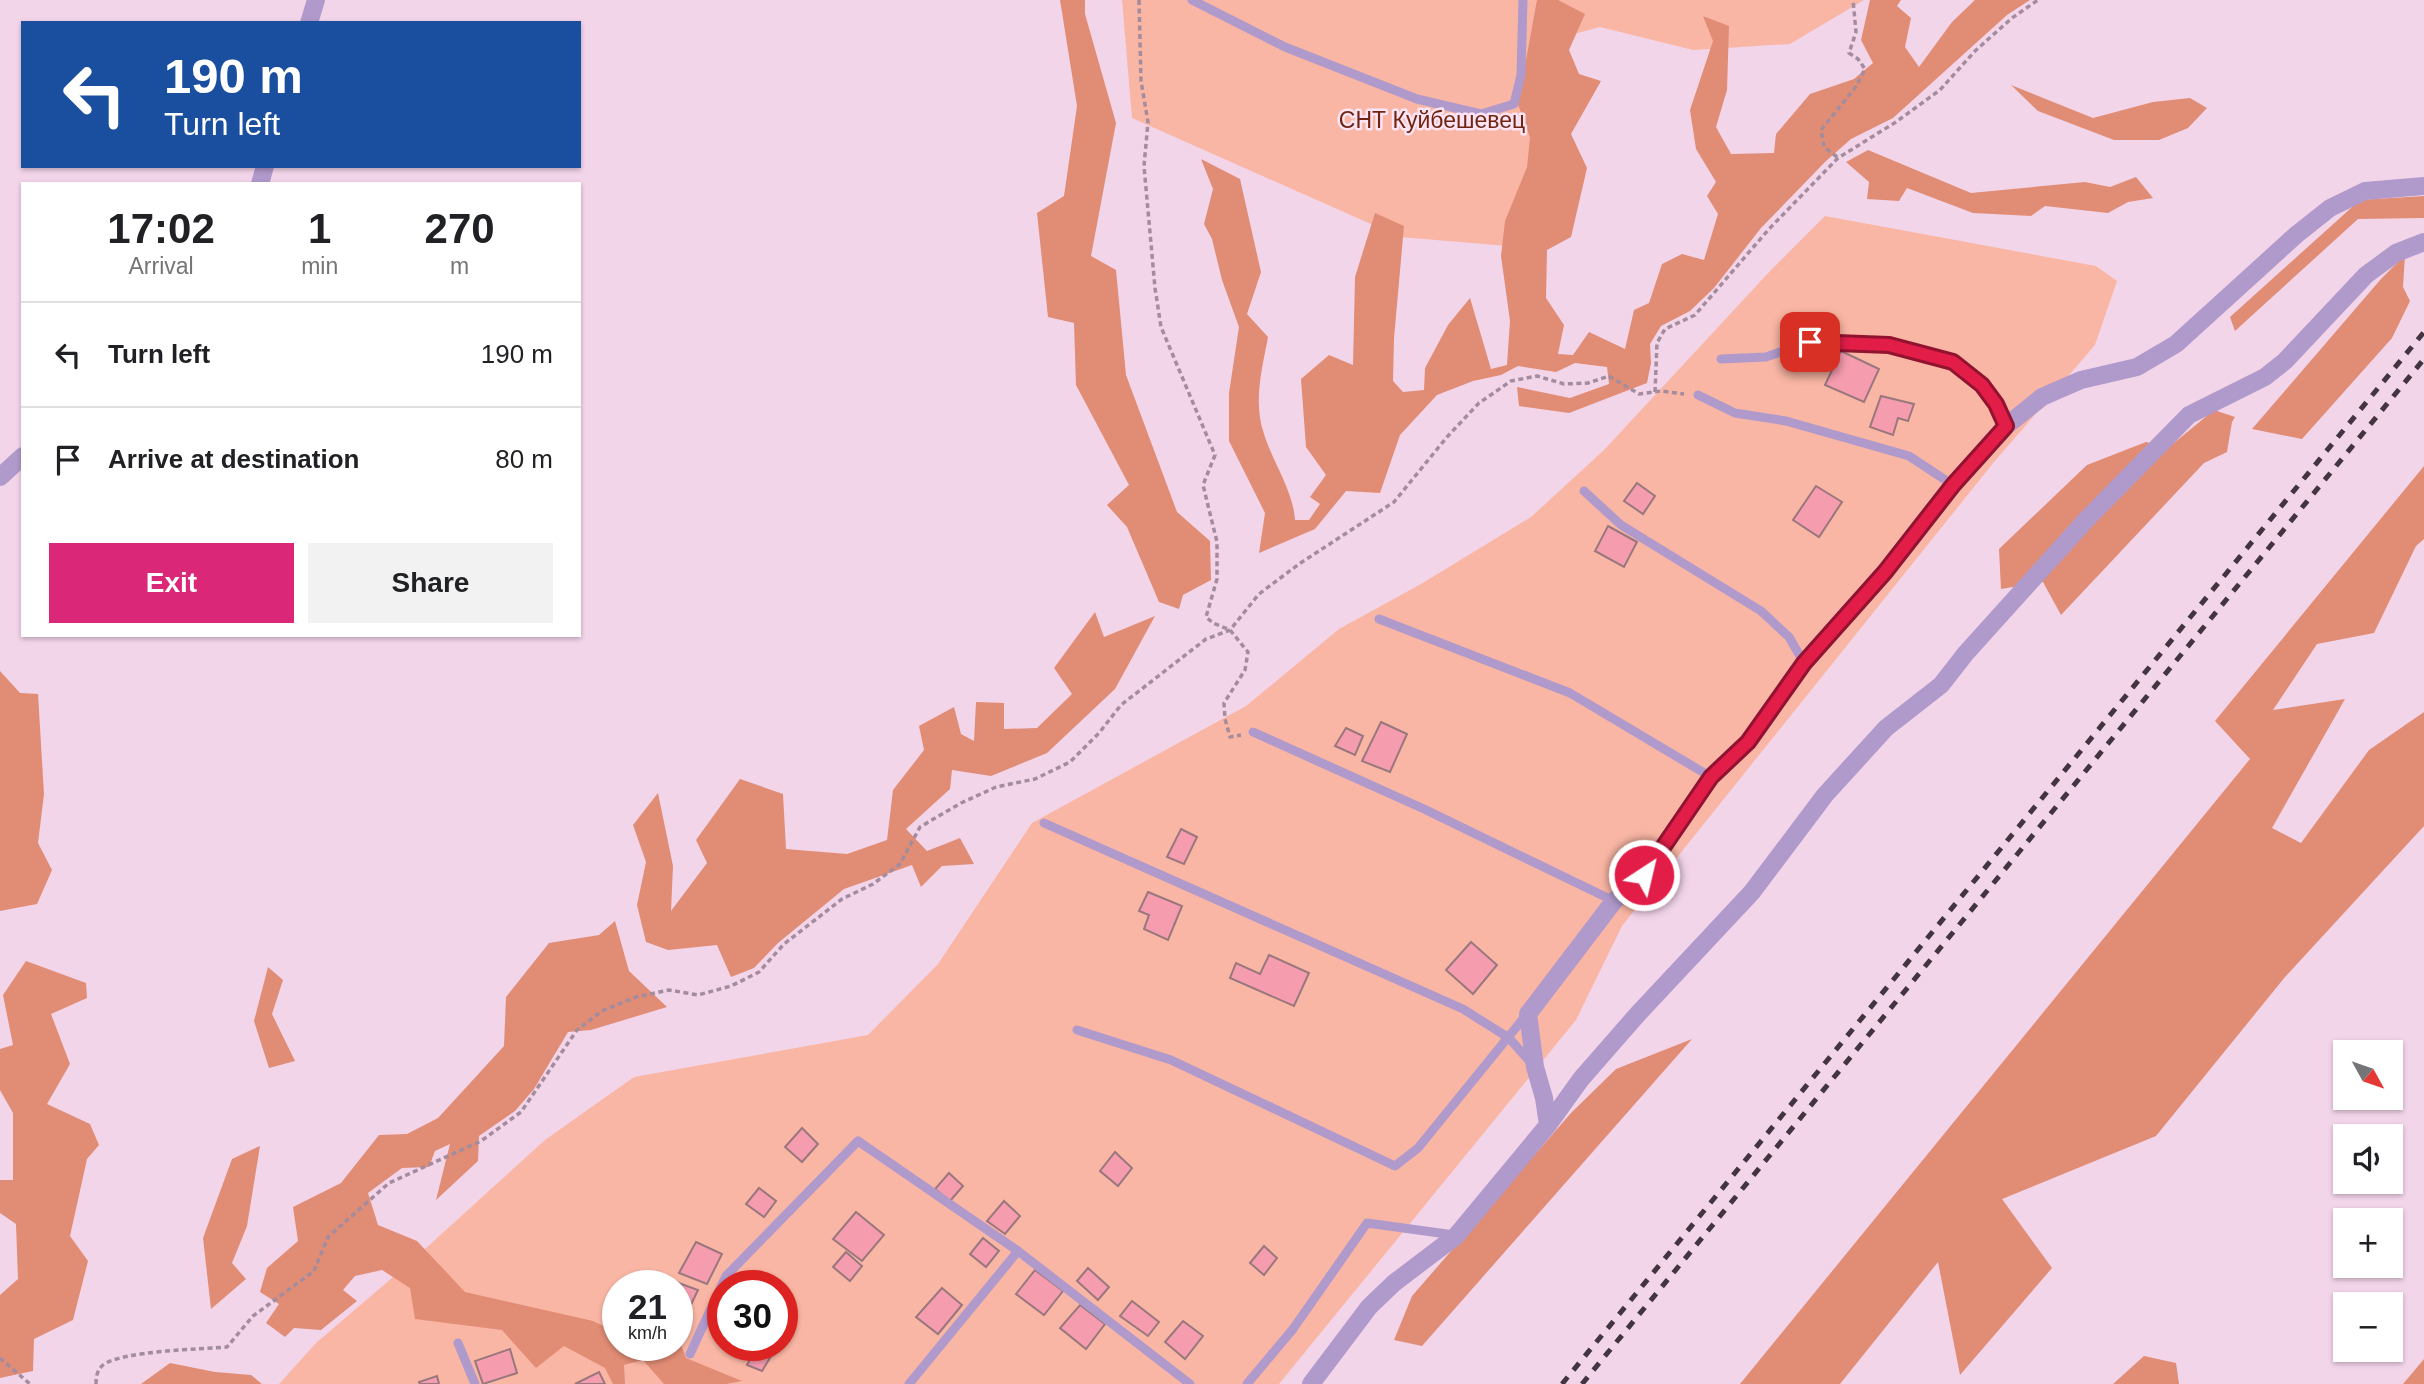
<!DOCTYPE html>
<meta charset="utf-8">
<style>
body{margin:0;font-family:Helvetica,sans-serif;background:#f2f2f2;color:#202124;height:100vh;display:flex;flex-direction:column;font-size:26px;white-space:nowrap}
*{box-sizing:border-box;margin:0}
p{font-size:23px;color:#757577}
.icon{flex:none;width:38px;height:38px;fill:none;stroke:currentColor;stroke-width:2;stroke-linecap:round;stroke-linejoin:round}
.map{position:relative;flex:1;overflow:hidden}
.side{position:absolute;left:21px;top:182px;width:560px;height:455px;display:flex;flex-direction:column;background:#fff;border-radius:0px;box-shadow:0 2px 5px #0004}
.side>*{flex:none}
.hud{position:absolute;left:21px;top:21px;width:560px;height:147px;border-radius:0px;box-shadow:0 2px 5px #0004;background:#1a4fa0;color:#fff;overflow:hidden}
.needle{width:46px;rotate:130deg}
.controls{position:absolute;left:2333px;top:1040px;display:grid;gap:14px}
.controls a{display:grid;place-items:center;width:70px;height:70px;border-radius:0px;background:#fff;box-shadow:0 2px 5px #0004;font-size:35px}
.speed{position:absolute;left:602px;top:1270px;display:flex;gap:14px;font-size:35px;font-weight:700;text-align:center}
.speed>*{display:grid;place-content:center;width:91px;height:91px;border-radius:50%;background:#fff;box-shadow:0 2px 5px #0004;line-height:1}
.speed small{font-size:18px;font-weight:400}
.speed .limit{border:10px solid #d22;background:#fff;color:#111}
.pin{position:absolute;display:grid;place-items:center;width:60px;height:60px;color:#fff;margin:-30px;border-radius:14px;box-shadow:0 4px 10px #0006}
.me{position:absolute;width:77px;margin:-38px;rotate:35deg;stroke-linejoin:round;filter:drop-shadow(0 0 5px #0008)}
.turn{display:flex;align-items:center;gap:24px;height:147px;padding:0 28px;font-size:32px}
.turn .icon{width:91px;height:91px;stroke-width:2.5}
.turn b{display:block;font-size:49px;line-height:60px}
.eta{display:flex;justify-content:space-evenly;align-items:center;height:119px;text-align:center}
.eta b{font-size:42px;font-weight:700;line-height:49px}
.primary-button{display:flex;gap:14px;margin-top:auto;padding:14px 28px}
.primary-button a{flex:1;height:80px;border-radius:0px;background:#db2777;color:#fff;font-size:28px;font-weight:700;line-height:80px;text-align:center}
.primary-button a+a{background:#f2f2f2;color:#202124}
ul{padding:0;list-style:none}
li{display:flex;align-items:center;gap:21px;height:105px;padding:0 28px;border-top:2px solid #e0e0e0}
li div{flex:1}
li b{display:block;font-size:26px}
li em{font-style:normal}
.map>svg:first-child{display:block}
.green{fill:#fab6a4;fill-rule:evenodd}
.forest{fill:#e18c75}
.building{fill:#f69caf;stroke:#99777d;stroke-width:2}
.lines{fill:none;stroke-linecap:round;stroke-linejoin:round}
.path{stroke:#a38c9d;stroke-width:3.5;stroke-dasharray:5 3.5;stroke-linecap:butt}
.service{stroke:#b099cb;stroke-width:9}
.minor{stroke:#b099cb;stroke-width:18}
.rail{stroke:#433540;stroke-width:5;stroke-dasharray:9 9;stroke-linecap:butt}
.route-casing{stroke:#92132f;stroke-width:18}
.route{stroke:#e11d48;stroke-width:12}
.labels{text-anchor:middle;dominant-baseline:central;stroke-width:5;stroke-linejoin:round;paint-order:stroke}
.park-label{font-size:23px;fill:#712510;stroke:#fce4f5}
</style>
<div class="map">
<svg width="2424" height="1384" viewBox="0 0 2424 1384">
<rect width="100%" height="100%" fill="#f3d5ea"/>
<g class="green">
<path d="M 1122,0 L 1864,0 L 1790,44 L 1693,50 L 1600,27 L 1559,38 L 1507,246 L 1400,237 L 1132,118 Z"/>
<path d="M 1825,216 L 2096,266 L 2117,281 L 2095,345 L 1994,462 L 1622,926 L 1576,1020 L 1279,1384 L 279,1384 L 316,1343 L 414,1259 L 545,1140 L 634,1077 L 868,1035 L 938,964 L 1032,823 L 1246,706 L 1339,629 L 1421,584 L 1531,517 L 1604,450 L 1771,270 ZM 618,1286 L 677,1286 L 677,1346 L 618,1346 ZM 723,1286 L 782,1286 L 782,1346 L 723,1346 Z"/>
</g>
<g class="forest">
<path d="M 1060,0 L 1085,0 L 1085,14 L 1116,123 L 1091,256 L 1116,270 L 1126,375 L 1177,512 L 1210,541 L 1211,580 L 1183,595 L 1179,609 L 1159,602 L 1127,527 L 1107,505 L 1129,485 L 1076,385 L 1074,323 L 1048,317 L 1037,213 L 1064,196 L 1077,106 Z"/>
<path d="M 1537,0 L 1558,0 L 1585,14 L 1569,50 L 1579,74 L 1601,81 L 1571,134 L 1587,168 L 1571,237 L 1547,250 L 1546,298 L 1564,325 L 1558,354 L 1573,355 L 1589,332 L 1625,349 L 1634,310 L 1649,303 L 1662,264 L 1682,254 L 1704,260 L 1718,214 L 1707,196 L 1716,182 L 1696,149 L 1690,110 L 1713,41 L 1703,16 L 1729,26 L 1727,90 L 1716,127 L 1731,154 L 1774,153 L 1776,134 L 1810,94 L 1854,79 L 1873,63 L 1861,40 L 1870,0 L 1901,0 L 1897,6 L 1911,18 L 1905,47 L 1919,67 L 1952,22 L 1975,0 L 2030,0 L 2007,15 L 1893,118 L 1851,139 L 1826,161 L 1761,228 L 1714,288 L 1690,311 L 1661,326 L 1650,344 L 1651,363 L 1647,383 L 1569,413 L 1519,406 L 1517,387 L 1570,398 L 1609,384 L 1607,367 L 1575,363 L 1556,372 L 1518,366 L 1501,375 L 1473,381 L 1437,395 L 1400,435 L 1380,493 L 1346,491 L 1315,529 L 1259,553 L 1265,513 L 1229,441 L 1229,393 L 1239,327 L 1222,280 L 1212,239 L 1204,224 L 1213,189 L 1201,159 L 1240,179 L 1261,272 L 1247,314 L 1268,337 C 1262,369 1253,402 1264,434 C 1273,463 1293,490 1295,520 L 1309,520 L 1320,504 L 1310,497 L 1326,475 L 1306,447 L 1301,379 L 1329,355 L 1353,365 L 1355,277 L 1375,213 L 1404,226 L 1394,338 L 1393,381 L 1403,392 L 1424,390 L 1425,368 L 1448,325 L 1470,298 L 1491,369 L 1507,365 L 1510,321 L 1501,256 L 1505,221 L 1527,167 L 1530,138 L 1518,104 Z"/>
<path d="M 2011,85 L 2093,118 L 2153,102 L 2190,98 L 2207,108 L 2188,128 L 2159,140 L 2114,140 L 2038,111 Z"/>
<path d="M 1868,150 L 1971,193 L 2085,182 L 2110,187 L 2136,177 L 2153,198 L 2128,202 L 2108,213 L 2045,206 L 2031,216 L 1973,213 L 1907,188 L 1899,201 L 1867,199 L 1869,182 L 1846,162 Z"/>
<path d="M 2424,196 L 2424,218 L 2358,219 L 2235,331 L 2230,317 L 2360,200 Z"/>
<path d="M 2405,255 L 2403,287 L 2410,301 L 2392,338 L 2302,439 L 2252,429 L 2381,279 Z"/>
<path d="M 2214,410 L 2235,417 L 2232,422 L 2227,452 L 2204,463 L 2061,615 L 2043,582 L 2001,589 L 1999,549 L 2087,465 L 2146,442 L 2169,447 Z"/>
<path d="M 2424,466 L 2424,539 L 2416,546 L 2374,633 L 2317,644 L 2273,710 L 2345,699 L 2272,828 L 2301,843 L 2369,750 L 2424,712 L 2424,826 L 2285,977 L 2156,1136 L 2002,1199 L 2052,1268 L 1960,1375 L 1938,1262 L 1840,1384 L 1740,1384 L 2250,759 L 2215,721 Z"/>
<path d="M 1095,612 L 1104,637 L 1155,616 L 1115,689 L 1047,753 L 991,776 L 952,770 L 950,789 L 906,829 L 927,851 L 960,838 L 974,864 L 942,866 L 921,887 L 912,865 L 844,889 L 778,943 L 754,968 L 731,977 L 717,945 L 668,950 L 646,942 L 637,905 L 646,862 L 633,825 L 658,793 L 673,866 L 671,911 L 707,863 L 696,840 L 740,779 L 783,794 L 786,849 L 847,854 L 887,840 L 893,790 L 924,750 L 919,726 L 954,707 L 961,734 L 974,741 L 976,702 L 1004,703 L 1004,729 L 1037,728 L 1072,694 L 1054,668 Z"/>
<path d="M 0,671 L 20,693 L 38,694 L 44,794 L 38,843 L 52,870 L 37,904 L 0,911 Z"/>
<path d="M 615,921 L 629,971 L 667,1007 L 591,1030 L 568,1032 L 534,1089 L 515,1111 L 479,1136 L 478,1161 L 436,1200 L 450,1144 L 435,1151 L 429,1167 L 402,1168 L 368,1193 L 378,1225 L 417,1241 L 465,1292 L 593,1321 L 618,1333 L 618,1346 L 677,1346 L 677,1339 L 679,1339 L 686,1358 L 742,1381 L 726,1384 L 664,1384 L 643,1360 L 624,1365 L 625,1384 L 613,1384 L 605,1368 L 564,1346 L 536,1368 L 502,1330 L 415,1319 L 410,1288 L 382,1270 L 355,1276 L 343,1290 L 357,1301 L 321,1330 L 294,1328 L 285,1337 L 266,1323 L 279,1304 L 260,1292 L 267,1268 L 298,1241 L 293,1207 L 341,1183 L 379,1135 L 407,1134 L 438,1118 L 504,1046 L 506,997 L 549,943 L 599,935 Z"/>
<path d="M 26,961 L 86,983 L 87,998 L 51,1014 L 70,1064 L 47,1104 L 90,1124 L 99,1145 L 87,1159 L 70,1236 L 88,1261 L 73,1320 L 34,1339 L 33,1371 L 0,1378 L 0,1295 L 18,1279 L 16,1224 L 0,1213 L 0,1180 L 13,1180 L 13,1113 L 0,1090 L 0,1049 L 13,1045 L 3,995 Z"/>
<path d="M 268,967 L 283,980 L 272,1014 L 295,1061 L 269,1068 L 254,1021 Z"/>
<path d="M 1692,1039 L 1422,1346 L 1394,1340 L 1412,1296 L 1571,1113 L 1616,1069 Z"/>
<path d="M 260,1146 L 247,1226 L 232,1263 L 246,1279 L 211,1309 L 203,1238 L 232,1159 Z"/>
<path d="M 2144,1356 L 2176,1363 L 2179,1384 L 2113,1384 Z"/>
<path d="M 2424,1359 L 2424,1384 L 2403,1384 Z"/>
<path d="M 170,1363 L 215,1372 L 251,1375 L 262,1384 L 141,1384 Z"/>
</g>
<g class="building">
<path d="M 1841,351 L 1879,369 L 1864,402 L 1825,385 Z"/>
<path d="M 1881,396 L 1914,404 L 1908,421 L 1898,418 L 1893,435 L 1870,427 Z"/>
<path d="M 1637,483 L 1655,496 L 1643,514 L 1624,501 Z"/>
<path d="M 1816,486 L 1842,502 L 1819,537 L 1793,520 Z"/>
<path d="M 1608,526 L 1637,542 L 1624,567 L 1595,551 Z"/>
<path d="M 1381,722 L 1407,734 L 1390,772 L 1362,761 Z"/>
<path d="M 1346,728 L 1363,736 L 1355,755 L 1335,746 Z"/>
<path d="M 1181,829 L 1197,837 L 1184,864 L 1167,857 Z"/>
<path d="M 1148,892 L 1182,906 L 1168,940 L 1144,929 L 1149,915 L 1139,911 Z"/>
<path d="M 1471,942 L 1497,965 L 1473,994 L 1446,970 Z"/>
<path d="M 1269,955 L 1309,973 L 1294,1006 L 1230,978 L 1236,963 L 1260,974 Z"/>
<path d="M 802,1128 L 818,1144 L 802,1162 L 785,1147 Z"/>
<path d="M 1115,1152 L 1132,1168 L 1118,1186 L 1100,1171 Z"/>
<path d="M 949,1173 L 963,1186 L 950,1201 L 935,1189 Z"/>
<path d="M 759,1188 L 776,1201 L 764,1217 L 746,1204 Z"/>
<path d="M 1004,1201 L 1020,1216 L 1005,1234 L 987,1221 Z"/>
<path d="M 856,1212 L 884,1235 L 862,1261 L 833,1239 Z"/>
<path d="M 983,1238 L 999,1251 L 986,1267 L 970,1254 Z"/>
<path d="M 696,1242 L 722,1254 L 707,1284 L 679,1273 Z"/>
<path d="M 1264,1246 L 1277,1258 L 1264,1275 L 1250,1263 Z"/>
<path d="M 846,1252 L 862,1266 L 850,1281 L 833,1267 Z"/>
<path d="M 1088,1268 L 1109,1287 L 1098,1300 L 1077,1281 Z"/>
<path d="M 1035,1270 L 1063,1291 L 1044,1315 L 1016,1294 Z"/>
<path d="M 676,1282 L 698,1290 L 687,1313 L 677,1309 L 677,1286 L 674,1286 Z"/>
<path d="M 942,1288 L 962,1305 L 938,1334 L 916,1317 Z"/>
<path d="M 1132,1301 L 1159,1322 L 1148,1336 L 1120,1316 Z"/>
<path d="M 1080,1305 L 1105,1324 L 1086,1349 L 1060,1328 Z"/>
<path d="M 1183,1321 L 1203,1336 L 1185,1359 L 1165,1342 Z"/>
<path d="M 757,1346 L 765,1346 L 774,1351 L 762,1371 L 747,1365 Z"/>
<path d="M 510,1349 L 517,1373 L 483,1384 L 475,1361 Z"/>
<path d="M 599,1372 L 605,1384 L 575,1384 Z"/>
<path d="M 437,1376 L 439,1384 L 420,1384 L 419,1382 Z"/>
</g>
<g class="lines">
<g class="path">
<path d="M 1139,0 L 1141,81 L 1148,122 L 1144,166 L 1155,288 L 1161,327 L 1215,455 L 1203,485 L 1217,542 L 1217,579 L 1206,617 L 1213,623 L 1230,630 L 1248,652 L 1245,670 L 1224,703 L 1225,719 L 1230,737 L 1241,735"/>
<path d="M 1837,157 L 1824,147 L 1821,130 L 1855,88 L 1865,69 L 1858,59 L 1849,53 L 1856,32 L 1853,0"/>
<path d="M 1655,392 L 1657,343 L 1665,329 L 1695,315 L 1769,229 L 1838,158 L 1896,122 L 1940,90 L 1975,51 L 2012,18 L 2038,0"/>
<path d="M 0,1358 L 30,1384"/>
<path d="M 96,1384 C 96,1377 97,1370 103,1365 C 120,1351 202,1349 227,1347 L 253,1316 L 314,1271 L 328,1237 L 389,1183 L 481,1141 L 521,1112 L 577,1030 L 602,1011 L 636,997 L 669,990 L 698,995 L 731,986 L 759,972 L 784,944 L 815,920 L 842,899 L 873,884 L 900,864 L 920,827 L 961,803 L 996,787 L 1035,779 L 1070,762 L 1099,733 L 1121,705 L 1206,639 L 1230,630 L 1259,594 L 1299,564 L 1394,502 L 1447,437 L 1479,403 L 1511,381 L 1537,376 L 1564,384 L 1588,383 L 1609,376 L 1639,394 L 1661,391 L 1684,394"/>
</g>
<g class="service">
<path d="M 1192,0 L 1285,47 L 1417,99 L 1481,114 L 1514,104 L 1521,75 L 1523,0"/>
<path d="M 1721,359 L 1766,357 L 1809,342 L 1889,345 L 1953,362 L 1982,385 L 1996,404 L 2006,426"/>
<path d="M 1698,395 L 1735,413 L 1786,421 L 1909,456 L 1953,485"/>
<path d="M 1584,491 L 1621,525 L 1761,611 L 1789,637 L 1804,663"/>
<path d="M 1379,619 L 1570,693 L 1711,777"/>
<path d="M 1253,732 L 1424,809 L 1614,901"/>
<path d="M 1044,823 L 1463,1009 L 1509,1038 L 1532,1064"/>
<path d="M 1077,1030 L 1171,1060 L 1395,1166 L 1418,1148 L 1527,1014"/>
<path d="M 458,1343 L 475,1384"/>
<path d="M 690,1354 L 726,1276 L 858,1141 L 1018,1251 L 1190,1384"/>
<path d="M 909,1384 L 1018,1251"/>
<path d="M 1247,1384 L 1293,1329 L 1367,1223 L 1454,1235"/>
</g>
<g class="minor">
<path d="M 309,23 L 316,0"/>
<path d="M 260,184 L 265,166"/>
<path d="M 0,477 L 23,456"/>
<path d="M 1548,1125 L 1581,1079 L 1636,1016 L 1752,892 L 1825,795 L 1886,728 L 1941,685 L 1966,653 L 2086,520 L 2189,415 L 2265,377 L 2285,361 L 2366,275 L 2396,253 L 2424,242"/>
<path d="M 1311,1384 L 1369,1307 L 1394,1283 L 1456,1236 L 1548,1125 L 1544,1098 L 1535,1067 L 1528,1014 L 1614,901 L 1644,875 L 1711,777 L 1748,742 L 1804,663 L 1885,572 L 1953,485 L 2006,426 L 2042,397 L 2081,380 L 2137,367 L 2176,344 L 2296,235 L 2330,208 L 2365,191 L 2424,186"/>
</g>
<g class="rail">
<path d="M 1562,1384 L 2424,332"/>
<path d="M 1582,1384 L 2424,359"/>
</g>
</g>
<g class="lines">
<g class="route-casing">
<path id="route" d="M 1644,875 L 1711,777 L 1748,742 L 1804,663 L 1885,572 L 1953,485 L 2006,426 L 1996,404 L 1982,385 L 1953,362 L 1889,345 L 1810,342"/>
</g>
<use href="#route" class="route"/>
</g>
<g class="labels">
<g class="park-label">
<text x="1432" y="120">СНТ Куйбешевец</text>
</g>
</g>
</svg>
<div class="controls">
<a><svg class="needle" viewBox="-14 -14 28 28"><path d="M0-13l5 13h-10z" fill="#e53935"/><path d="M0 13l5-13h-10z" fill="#757577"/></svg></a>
<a><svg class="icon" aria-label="sound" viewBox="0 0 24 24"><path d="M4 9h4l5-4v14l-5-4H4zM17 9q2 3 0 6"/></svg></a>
<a>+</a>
<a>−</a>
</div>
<div class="speed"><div>21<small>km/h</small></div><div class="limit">30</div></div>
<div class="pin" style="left:1810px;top:342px;background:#d93025"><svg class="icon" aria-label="arrive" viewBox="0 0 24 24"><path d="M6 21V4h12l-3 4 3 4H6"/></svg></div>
<svg class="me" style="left:1644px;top:875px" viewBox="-20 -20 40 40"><circle r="17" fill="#e11d48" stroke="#fff" stroke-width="3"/><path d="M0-11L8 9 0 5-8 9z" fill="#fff"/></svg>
<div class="hud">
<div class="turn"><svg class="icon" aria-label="left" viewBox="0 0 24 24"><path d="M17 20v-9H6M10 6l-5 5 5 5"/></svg><div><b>190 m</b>Turn left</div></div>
</div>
<section class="side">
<div class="eta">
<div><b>17:02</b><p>Arrival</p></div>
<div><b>1</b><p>min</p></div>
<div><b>270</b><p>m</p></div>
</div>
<ul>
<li><svg class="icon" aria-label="left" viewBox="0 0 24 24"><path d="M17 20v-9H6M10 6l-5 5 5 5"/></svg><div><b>Turn left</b></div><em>190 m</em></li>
<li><svg class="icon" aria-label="arrive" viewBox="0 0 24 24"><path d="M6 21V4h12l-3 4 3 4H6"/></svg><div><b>Arrive at destination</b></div><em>80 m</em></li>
</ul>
<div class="primary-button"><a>Exit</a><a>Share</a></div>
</section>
</div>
